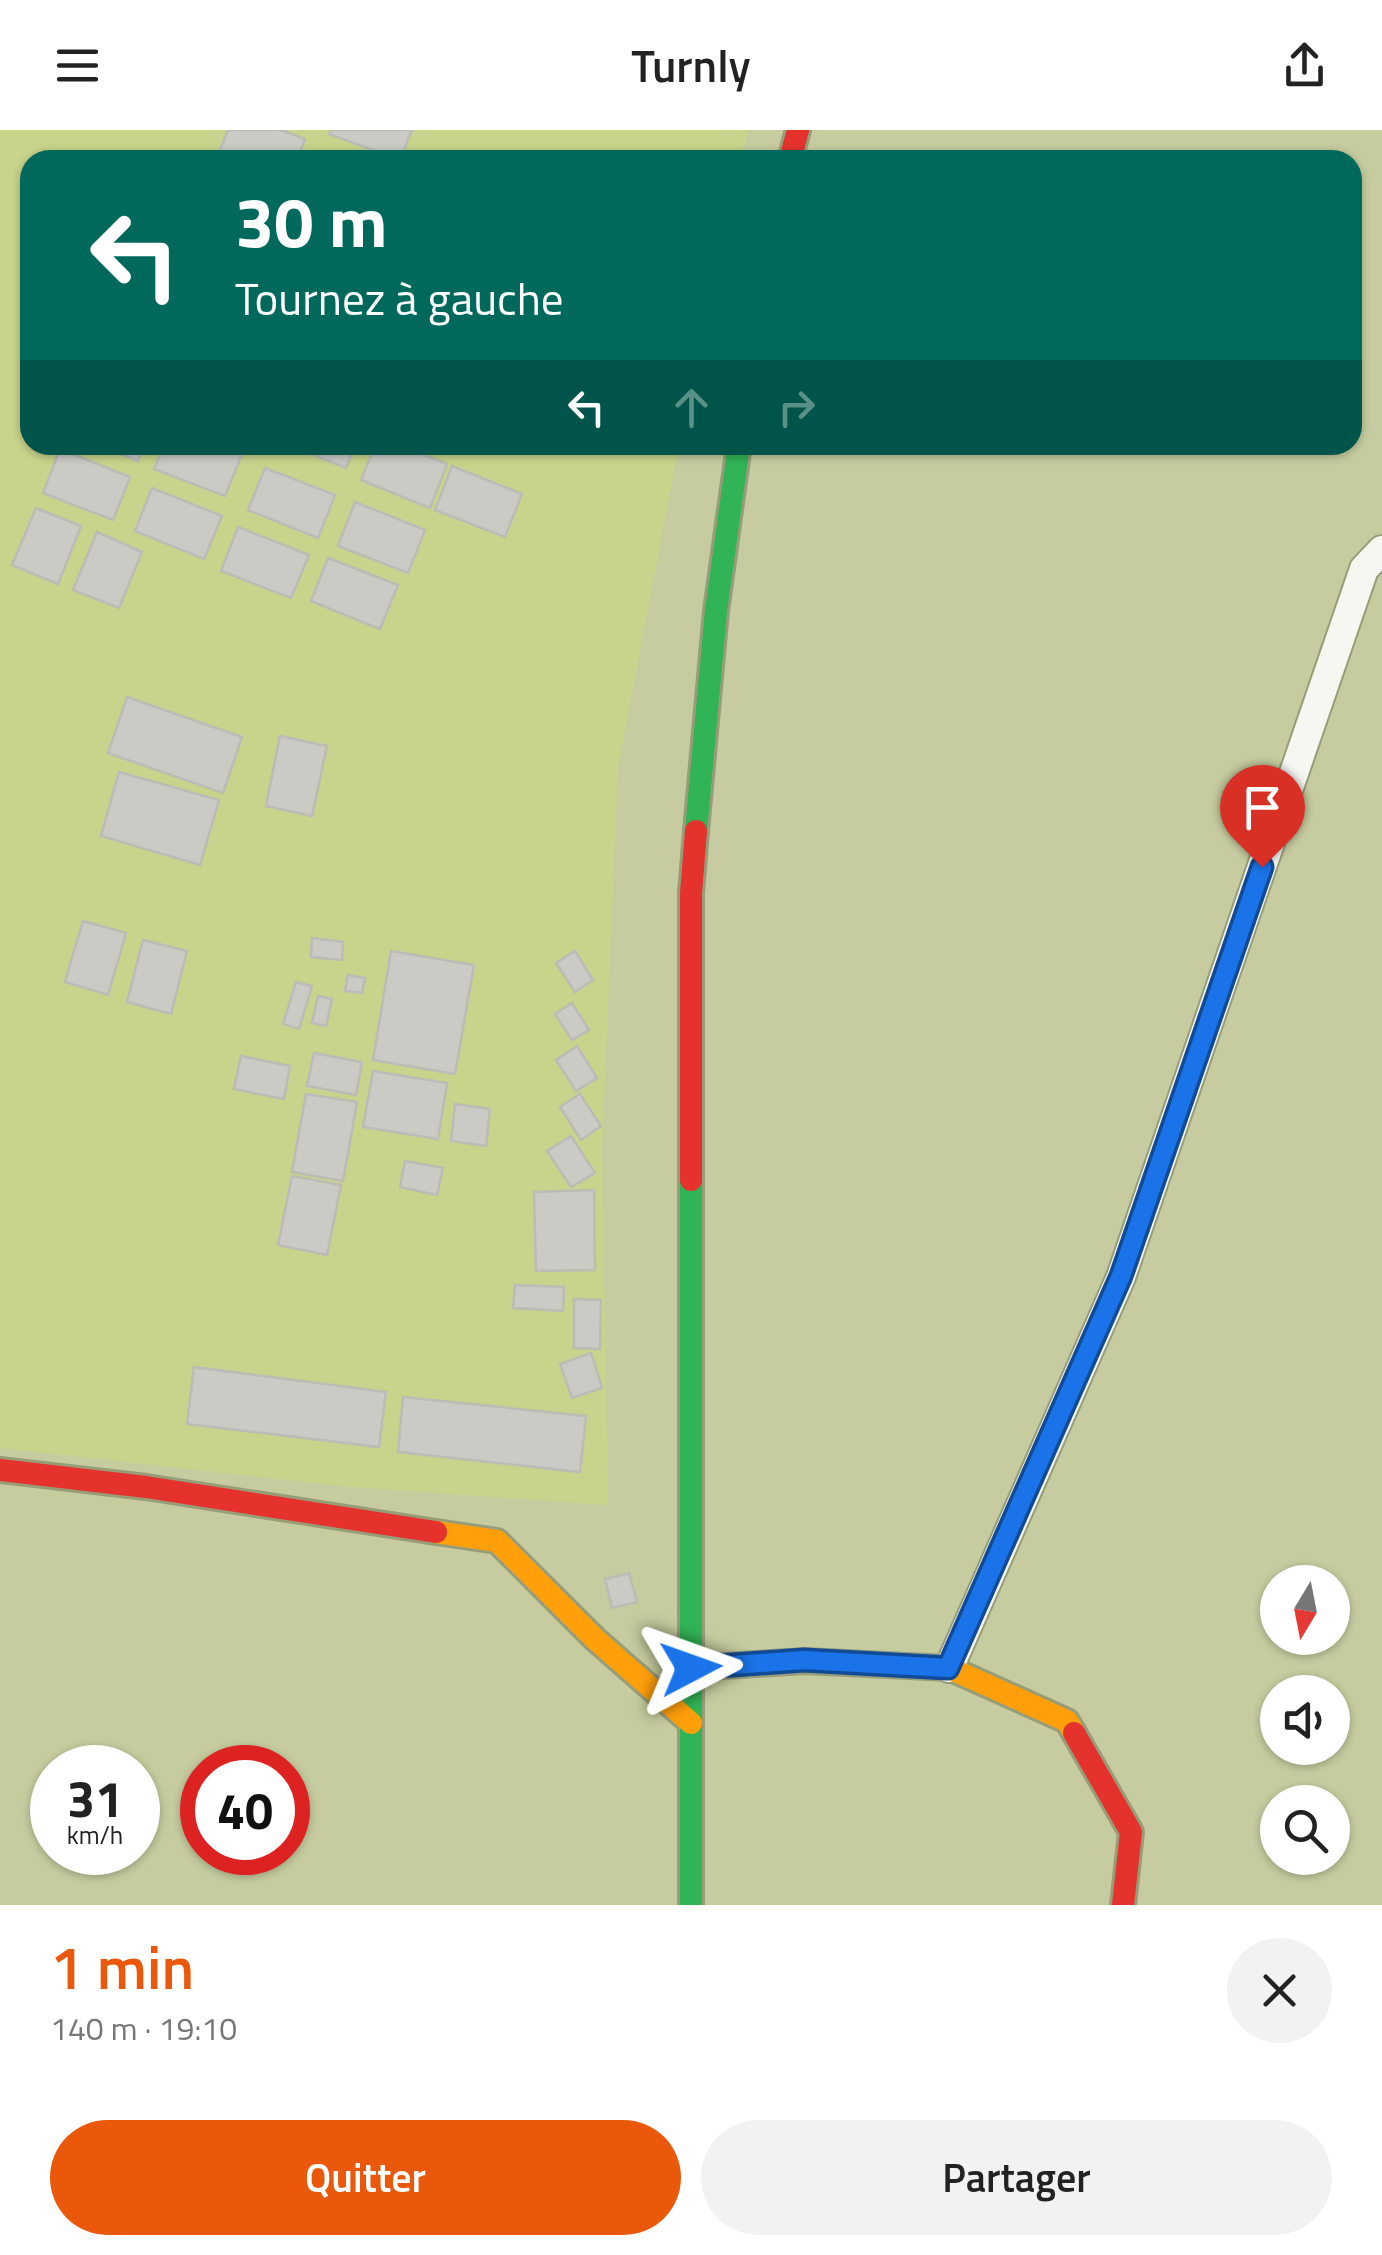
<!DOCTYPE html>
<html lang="fr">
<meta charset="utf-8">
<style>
body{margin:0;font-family:"Titillium Web",sans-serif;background:#f2f2f2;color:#222;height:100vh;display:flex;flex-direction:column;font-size:38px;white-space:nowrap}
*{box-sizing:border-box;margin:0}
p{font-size:32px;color:#767676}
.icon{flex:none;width:55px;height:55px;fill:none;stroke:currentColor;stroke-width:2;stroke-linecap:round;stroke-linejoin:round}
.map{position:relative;height:1775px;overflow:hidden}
.side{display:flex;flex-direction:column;background:#fff;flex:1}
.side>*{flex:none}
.top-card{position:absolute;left:20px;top:20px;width:1342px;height:305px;border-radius:30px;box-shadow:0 2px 8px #0004;background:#00695c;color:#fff;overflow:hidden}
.needle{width:65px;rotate:190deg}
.tools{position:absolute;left:1260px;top:1435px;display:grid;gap:20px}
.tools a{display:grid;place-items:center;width:90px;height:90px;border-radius:50%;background:#fff;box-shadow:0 2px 8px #0004;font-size:50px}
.speed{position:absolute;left:30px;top:1615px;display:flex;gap:20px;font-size:50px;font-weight:700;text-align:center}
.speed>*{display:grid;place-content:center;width:130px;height:130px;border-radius:50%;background:#fff;box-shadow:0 2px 8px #0004;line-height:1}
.speed small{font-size:25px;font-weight:400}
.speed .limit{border:15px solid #d22;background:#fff;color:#111}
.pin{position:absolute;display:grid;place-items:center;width:85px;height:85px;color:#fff;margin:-102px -42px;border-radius:50% 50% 50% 0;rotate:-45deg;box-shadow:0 0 10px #0007}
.pin .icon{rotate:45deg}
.me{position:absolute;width:110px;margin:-55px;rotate:86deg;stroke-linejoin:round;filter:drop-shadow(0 0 8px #0008)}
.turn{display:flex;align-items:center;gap:35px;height:210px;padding:0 50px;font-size:45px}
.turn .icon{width:130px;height:130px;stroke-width:2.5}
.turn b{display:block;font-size:70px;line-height:85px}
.lanes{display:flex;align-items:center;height:95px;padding:0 50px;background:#0003;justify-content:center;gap:50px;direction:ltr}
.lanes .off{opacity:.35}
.round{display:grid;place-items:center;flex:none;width:105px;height:105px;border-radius:52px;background:#f2f2f2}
.summary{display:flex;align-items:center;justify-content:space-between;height:170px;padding:0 50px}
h1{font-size:60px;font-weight:600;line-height:75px;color:#ea580c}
.primary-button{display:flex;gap:20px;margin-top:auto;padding:20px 50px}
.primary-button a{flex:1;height:115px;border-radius:60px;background:#ea580c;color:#fff;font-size:40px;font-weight:600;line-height:115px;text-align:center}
.primary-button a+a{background:#f2f2f2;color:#222}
header{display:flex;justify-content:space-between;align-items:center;height:130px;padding:0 50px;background:#fff;font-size:45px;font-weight:600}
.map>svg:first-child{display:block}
.built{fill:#c8d38b}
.building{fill:#cccac5;stroke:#bcbbb6;stroke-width:2.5}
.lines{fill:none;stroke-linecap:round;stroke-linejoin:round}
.lane-casing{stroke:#989d79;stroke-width:32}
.fast-casing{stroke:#989d79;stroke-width:28}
.slow-casing{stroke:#989d79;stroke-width:28}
.jam-casing{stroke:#989d79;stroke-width:28}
.lane{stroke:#f6f7f1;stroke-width:28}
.fast{stroke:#30b455;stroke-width:22}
.slow{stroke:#ff9f0a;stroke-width:22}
.jam{stroke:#e5322d;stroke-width:22}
.route-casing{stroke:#114b97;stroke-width:25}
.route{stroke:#1a73e8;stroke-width:18}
</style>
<header><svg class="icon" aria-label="menu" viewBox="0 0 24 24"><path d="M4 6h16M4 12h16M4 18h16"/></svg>Turnly<svg class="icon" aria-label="share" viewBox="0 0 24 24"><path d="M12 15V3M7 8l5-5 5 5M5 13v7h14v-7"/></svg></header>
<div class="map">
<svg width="1382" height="1775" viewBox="0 0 1382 1775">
<rect width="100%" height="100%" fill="#c6cc9f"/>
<path class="built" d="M 0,0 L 748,0 L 741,30 L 30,30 L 30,315 L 679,315 L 618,637 L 602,1020 L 608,1375 L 351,1357 L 0,1318 Z"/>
<g class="building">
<path d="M 228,0 L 281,0 L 305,9 L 297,30 L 231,30 L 218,25 Z"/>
<path d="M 331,0 L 412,0 L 400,30 L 329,4 Z"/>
<path d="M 99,315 L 144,315 L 138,331 Z"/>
<path d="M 165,315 L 219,315 L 242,324 L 225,366 L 154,339 Z"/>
<path d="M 288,315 L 355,315 L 346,338 Z"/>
<path d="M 375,315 L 399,315 L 447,334 L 430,378 L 361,350 Z"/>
<path d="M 60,319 L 130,347 L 113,390 L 43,363 Z"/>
<path d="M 452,336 L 522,364 L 505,407 L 435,380 Z"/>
<path d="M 265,338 L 335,365 L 318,408 L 248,380 Z"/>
<path d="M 152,358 L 222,386 L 204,429 L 135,401 Z"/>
<path d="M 355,372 L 425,400 L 408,443 L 338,416 Z"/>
<path d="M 36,378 L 81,396 L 58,454 L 12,435 Z"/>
<path d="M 238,397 L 309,425 L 291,468 L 221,441 Z"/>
<path d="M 97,402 L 142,422 L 119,478 L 73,460 Z"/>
<path d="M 328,428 L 398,455 L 380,499 L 311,471 Z"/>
<path d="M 127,567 L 242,607 L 223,663 L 108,623 Z"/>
<path d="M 280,606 L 327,616 L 312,686 L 266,676 Z"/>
<path d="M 119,642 L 219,670 L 200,735 L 101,706 Z"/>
<path d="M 83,791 L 126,803 L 108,865 L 65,852 Z"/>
<path d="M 312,808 L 343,812 L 342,830 L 311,827 Z"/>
<path d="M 143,810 L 187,821 L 171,884 L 127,872 Z"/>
<path d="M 391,821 L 474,835 L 455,944 L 373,930 Z"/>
<path d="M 575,821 L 593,850 L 575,862 L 556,833 Z"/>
<path d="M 348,845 L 365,848 L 362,863 L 345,861 Z"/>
<path d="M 296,852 L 312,856 L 299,899 L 283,894 Z"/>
<path d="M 318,866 L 332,869 L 326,896 L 312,893 Z"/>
<path d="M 572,873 L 589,900 L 572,910 L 555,884 Z"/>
<path d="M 577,916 L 597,948 L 576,961 L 556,930 Z"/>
<path d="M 314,923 L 362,932 L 356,965 L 307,956 Z"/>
<path d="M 241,926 L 290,936 L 284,969 L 234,959 Z"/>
<path d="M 373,941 L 447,953 L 438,1009 L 363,997 Z"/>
<path d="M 306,964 L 357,972 L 343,1051 L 292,1042 Z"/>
<path d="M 580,964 L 601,996 L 581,1010 L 560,977 Z"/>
<path d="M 455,974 L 490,979 L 486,1016 L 451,1011 Z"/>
<path d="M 571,1006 L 595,1043 L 571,1057 L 547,1021 Z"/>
<path d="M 405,1031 L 443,1038 L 437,1065 L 400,1057 Z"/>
<path d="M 292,1046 L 341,1055 L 327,1125 L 278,1115 Z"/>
<path d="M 594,1060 L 595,1140 L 536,1141 L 534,1062 Z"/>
<path d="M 515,1155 L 564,1157 L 563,1181 L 513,1178 Z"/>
<path d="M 574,1169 L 601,1170 L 600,1219 L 574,1218 Z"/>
<path d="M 591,1223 L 602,1258 L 572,1268 L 560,1234 Z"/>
<path d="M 194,1237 L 386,1262 L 379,1317 L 187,1294 Z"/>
<path d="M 403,1267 L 586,1286 L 580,1342 L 398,1322 Z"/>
<path d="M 629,1443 L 637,1472 L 612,1478 L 605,1449 Z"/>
</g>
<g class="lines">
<g class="lane-casing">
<path id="lane" d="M 949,1538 L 1121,1147 L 1364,439 L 1382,420"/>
</g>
<g class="fast-casing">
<g id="fast">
<path d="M 696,701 L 716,481 L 739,315"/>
<path d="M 691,1050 L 691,1775"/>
</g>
</g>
<g class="slow-casing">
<g id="slow">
<path d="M 436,1402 L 497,1411 L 595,1509 L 691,1593"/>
<path d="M 691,1538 L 805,1531 L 949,1538 L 1067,1591 L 1074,1603"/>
</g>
</g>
<g class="jam-casing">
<g id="jam">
<path d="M 790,30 L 798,0"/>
<path d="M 691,1050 L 691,763 L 696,701"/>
<path d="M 0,1340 L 146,1357 L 436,1402"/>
<path d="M 1074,1603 L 1131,1702 L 1123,1775"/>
</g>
</g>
<use href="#lane" class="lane"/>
<use href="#fast" class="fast"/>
<use href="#slow" class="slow"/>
<use href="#jam" class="jam"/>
</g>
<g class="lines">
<g class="route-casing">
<path id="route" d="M 691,1538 L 804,1530 L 948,1538 L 1121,1146 L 1262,737"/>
</g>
<use href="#route" class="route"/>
</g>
</svg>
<div class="tools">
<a><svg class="needle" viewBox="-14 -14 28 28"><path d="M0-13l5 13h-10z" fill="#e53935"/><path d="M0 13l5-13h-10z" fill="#767676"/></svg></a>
<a><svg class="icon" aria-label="sound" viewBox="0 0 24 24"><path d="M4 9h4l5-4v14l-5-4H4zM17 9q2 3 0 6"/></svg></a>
<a><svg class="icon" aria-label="search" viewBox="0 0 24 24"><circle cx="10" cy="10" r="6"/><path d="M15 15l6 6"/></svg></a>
</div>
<div class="speed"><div>31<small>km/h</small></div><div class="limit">40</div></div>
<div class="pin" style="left:1262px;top:737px;background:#d93025"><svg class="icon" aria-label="arrive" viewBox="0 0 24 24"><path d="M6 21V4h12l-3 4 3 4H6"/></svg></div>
<svg class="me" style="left:691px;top:1538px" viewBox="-20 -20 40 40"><path d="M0-17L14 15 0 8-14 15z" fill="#1a73e8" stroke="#fff" stroke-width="4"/></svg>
<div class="top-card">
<div class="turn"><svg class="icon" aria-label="left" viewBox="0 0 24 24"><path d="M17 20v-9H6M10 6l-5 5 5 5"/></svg><div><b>30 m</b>Tournez à gauche</div></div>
<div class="lanes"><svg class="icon" aria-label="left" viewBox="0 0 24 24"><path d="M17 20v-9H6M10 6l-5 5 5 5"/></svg><svg class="icon off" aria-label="ahead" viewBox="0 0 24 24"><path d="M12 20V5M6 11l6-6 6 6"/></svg><svg class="icon off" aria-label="right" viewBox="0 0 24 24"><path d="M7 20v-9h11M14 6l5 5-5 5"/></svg></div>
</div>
</div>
<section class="side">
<div class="summary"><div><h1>1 min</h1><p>140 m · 19:10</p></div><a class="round"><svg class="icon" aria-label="close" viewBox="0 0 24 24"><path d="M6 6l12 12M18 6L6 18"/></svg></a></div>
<div class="primary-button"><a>Quitter</a><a>Partager</a></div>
</section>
